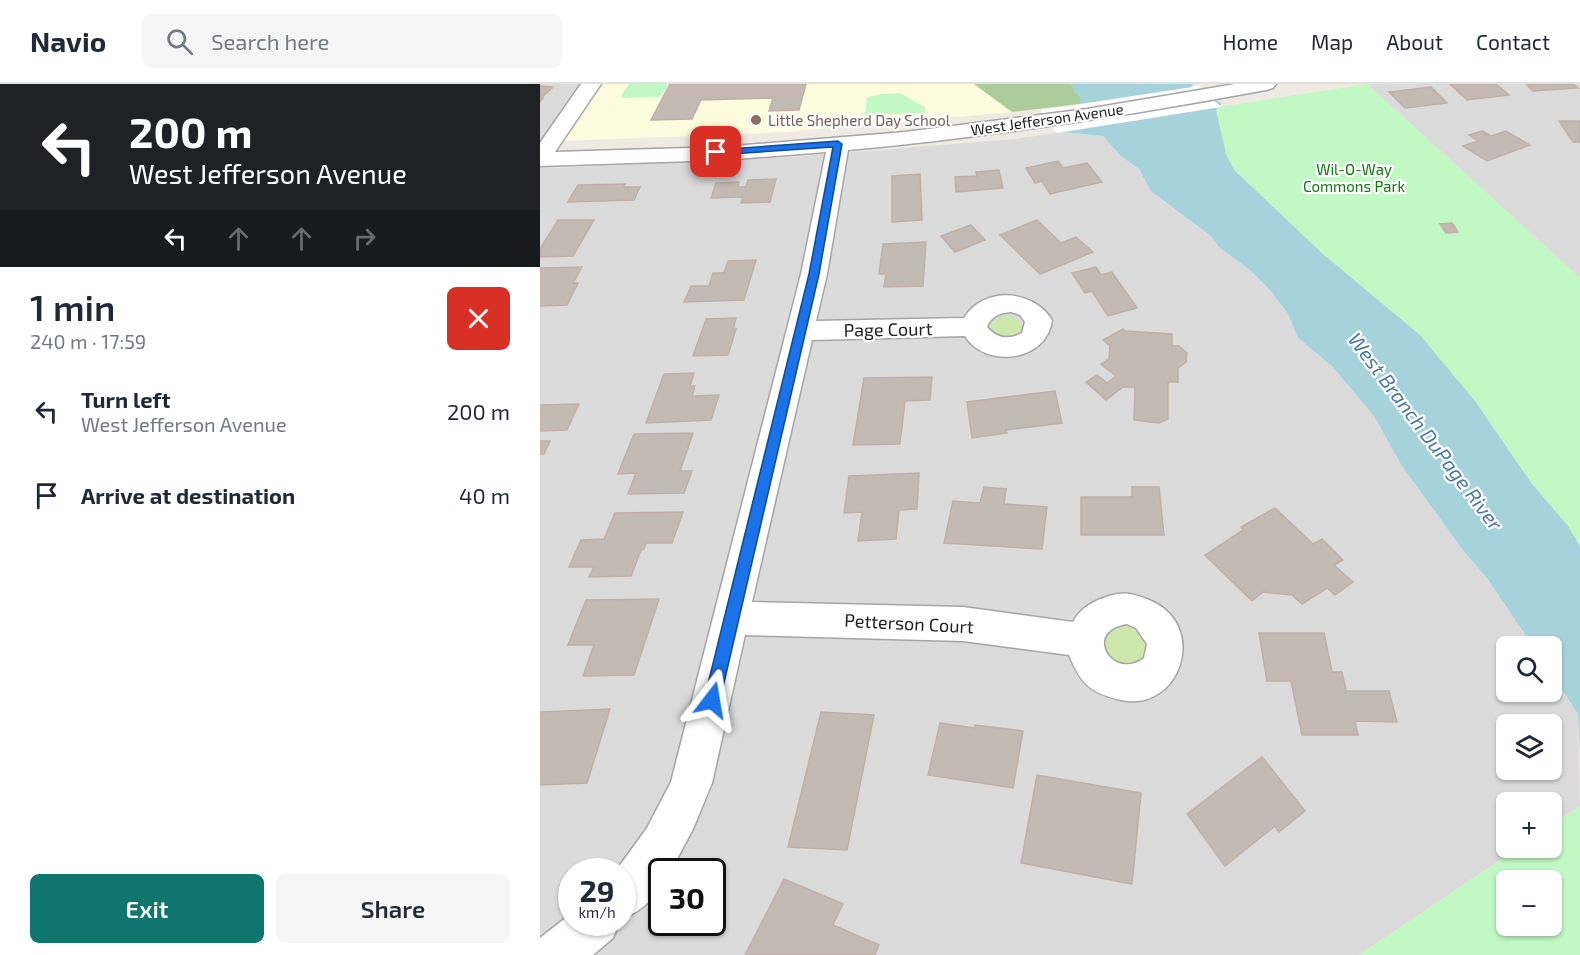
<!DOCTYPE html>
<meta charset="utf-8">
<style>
body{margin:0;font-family:"Exo 2",sans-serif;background:#f6f6f7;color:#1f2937;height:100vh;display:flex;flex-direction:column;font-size:22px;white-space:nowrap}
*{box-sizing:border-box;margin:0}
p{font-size:20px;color:#747a83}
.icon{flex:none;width:33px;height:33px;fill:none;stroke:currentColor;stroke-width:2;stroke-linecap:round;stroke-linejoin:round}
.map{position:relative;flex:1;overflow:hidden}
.side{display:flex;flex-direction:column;background:#fff;width:540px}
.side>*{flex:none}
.guide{background:#202124;color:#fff;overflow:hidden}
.fabs{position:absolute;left:956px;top:552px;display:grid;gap:12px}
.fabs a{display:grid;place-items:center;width:66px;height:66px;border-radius:9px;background:#fff;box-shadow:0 2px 4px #0004;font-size:30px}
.speed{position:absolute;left:18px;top:774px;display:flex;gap:12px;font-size:30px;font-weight:700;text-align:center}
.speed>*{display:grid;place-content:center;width:78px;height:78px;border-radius:50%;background:#fff;box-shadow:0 2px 4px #0004;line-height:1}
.speed small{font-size:15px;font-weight:400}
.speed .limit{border:3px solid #111;border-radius:9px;background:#fff;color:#111}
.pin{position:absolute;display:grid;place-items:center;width:51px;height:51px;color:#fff;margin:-26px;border-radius:12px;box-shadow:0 3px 9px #0006}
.me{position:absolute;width:66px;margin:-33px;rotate:14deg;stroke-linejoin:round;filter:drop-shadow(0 0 4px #0008)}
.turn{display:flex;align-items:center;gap:21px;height:126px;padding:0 30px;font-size:27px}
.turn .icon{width:78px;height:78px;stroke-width:2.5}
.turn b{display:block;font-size:42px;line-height:51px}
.lanes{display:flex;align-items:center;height:57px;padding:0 30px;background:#0003;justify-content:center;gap:30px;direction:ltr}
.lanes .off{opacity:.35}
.round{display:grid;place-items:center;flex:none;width:63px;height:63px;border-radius:9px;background:#f6f6f7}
.overview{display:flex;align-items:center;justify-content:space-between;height:102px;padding:0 30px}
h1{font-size:36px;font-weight:600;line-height:45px}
.cta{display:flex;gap:12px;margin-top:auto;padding:12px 30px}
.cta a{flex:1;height:69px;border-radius:9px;background:#0f766e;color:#fff;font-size:24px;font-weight:600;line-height:69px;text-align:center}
.cta a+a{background:#f6f6f7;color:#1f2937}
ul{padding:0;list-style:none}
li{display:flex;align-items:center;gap:18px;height:84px;padding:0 30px}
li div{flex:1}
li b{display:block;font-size:22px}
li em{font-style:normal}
header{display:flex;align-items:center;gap:36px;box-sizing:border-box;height:84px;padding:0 30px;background:#fff;border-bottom:2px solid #e0e1e3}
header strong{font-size:28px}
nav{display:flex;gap:33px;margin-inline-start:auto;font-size:21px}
.search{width:420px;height:54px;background:#f6f6f7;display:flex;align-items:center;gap:15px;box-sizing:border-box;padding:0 21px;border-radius:9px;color:#747a83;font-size:22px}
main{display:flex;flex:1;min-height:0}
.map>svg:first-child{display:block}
.residential{fill:#dcdbdb;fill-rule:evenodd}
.education{fill:#fefcde}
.grass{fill:#cde7ac}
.forest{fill:#accd9a}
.park{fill:#c2f8c3;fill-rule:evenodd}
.water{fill:#a6d2db}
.pier{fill:#fff}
.building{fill:#c3bab4;stroke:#c0b0a7;stroke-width:1.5}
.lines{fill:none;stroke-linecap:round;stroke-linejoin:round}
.minor-casing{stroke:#a5a5a5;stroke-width:3}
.minor{fill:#fff;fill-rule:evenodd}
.route{fill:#1a73e8;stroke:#114b97;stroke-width:1.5}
.education-dot{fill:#8d6e63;stroke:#fff;stroke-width:2}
.labels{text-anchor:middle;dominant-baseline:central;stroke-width:4.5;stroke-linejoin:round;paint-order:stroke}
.far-street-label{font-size:15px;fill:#1e1e1e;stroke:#fff}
.far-education-label{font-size:15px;fill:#785e54;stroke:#fff;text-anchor:start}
.far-park-label{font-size:15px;fill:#0f7911;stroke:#fff}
.street-label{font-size:18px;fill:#1e1e1e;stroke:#fff}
.water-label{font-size:20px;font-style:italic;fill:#47779c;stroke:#fff}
</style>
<header>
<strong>Navio</strong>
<div class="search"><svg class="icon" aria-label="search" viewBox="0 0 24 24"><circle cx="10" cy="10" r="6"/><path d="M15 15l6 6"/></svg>Search here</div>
<nav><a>Home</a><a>Map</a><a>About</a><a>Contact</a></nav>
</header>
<main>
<section class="side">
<div class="guide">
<div class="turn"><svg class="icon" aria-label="left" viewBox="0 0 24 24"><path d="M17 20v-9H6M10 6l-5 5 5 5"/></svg><div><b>200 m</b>West Jefferson Avenue</div></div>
<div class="lanes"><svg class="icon" aria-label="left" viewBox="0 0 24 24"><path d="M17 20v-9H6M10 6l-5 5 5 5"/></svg><svg class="icon off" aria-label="ahead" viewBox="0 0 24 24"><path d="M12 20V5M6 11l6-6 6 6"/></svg><svg class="icon off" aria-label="ahead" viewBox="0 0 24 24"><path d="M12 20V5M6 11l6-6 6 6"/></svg><svg class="icon off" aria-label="right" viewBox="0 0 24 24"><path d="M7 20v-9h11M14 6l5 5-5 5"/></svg></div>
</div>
<div class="overview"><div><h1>1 min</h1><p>240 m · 17:59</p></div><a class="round" style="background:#d93025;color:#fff"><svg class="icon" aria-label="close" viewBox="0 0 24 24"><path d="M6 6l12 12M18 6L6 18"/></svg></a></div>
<ul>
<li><svg class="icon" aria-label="left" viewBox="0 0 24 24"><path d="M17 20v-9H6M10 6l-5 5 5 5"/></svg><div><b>Turn left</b><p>West Jefferson Avenue</p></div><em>200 m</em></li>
<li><svg class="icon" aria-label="arrive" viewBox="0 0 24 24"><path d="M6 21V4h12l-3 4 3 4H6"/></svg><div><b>Arrive at destination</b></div><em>40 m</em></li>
</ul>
<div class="cta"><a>Exit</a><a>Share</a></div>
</section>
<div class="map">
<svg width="1040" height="871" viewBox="0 0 1040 871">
<rect width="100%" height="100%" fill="#efebe4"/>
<g class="residential">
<path d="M 0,0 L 59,0 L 23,57 L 0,57 Z"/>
<path d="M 825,0 L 1040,0 L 1040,194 L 827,0 Z"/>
<path d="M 521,48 L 563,52 L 581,72 L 599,85 L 611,107 L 671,152 L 679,163 L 711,187 L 729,205 L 747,228 L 758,254 L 792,282 L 834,332 L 926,470 L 947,494 L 993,562 L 966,562 L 966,608 L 1011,608 L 1011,589 L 1038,630 L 1040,722 L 1011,741 L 1011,718 L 966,718 L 966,764 L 978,764 L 819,871 L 0,871 L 0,83 L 16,84 L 250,73 L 476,55 ZM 966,640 L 1011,640 L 1011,686 L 966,686 ZM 32,788 L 82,788 L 82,838 L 32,838 ZM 122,788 L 172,788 L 172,838 L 122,838 Z"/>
</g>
<path class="education" d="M 60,0 L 434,0 L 472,28 L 247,48 L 23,57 Z"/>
<g class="grass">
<path d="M 462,232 L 473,233 L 481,238 L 482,245 C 472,259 460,255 448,247 L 449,239 Z"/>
<path d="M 584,540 C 608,544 613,560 601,580 L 578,583 L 562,566 C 564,549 568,545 584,540 Z"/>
</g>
<path class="forest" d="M 434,0 L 531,0 L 540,12 L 540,20 L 472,28 Z"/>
<g class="park">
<path d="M 89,0 L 128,0 L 122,11 L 118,13 L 83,14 L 81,12 Z"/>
<path d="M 827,0 L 1040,194 L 1040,462 L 1028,442 L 992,400 L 935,317 L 880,251 L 783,170 L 694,86 L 686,70 L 676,25 L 678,23 Z"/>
<path d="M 360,9 L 385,23 L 385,29 L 325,31 L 327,13 L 342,10 Z"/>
<path d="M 1040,722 L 1040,871 L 819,871 L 978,764 L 1011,764 L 1011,741 ZM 1011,796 L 1011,842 L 966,842 L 966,796 Z"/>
</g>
<path class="water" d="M 531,0 L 653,0 L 650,5 L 682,19 L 676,26 L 686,70 L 694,86 L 783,170 L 880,251 L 935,317 L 992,400 L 1028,442 L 1040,462 L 1040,667 L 1038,630 L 1011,589 L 1011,562 L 993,562 L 947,494 L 926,470 L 862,382 L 834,332 L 792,282 L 758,254 L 747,228 L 729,205 L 711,187 L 679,163 L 671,152 L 611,107 L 599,85 L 581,72 L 563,52 L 521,48 L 540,20 L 540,12 L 535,9 Z"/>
<path class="pier" d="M 659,2 L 681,23 L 517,49 L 501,26 Z"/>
<g class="building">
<path d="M 130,0 L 266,0 L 259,26 L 229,27 L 233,14 L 161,16 L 152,35 L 111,36 Z"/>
<path d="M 910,0 L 956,0 L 969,11 L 927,16 Z"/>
<path d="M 986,0 L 1033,0 L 1038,4 L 993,7 Z"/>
<path d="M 0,2 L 13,3 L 1,14 L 3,14 L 0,18 Z"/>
<path d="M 891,3 L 907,19 L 865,24 L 849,8 Z"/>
<path d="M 1019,37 L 1040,37 L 1040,58 L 1033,58 Z"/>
<path d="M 942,47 L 951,52 L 966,47 L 990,61 L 947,77 L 923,62 L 938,57 L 929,51 Z"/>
<path d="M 518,77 L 523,84 L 547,79 L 562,98 L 510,110 L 502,97 L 495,99 L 486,84 Z"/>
<path d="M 459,86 L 463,104 L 416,108 L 415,93 L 437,92 L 436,88 Z"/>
<path d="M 380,90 L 382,136 L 352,138 L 352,92 Z"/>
<path d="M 236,95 L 230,118 L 201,119 L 203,113 L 171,114 L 176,99 L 199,98 L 198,103 L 206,103 L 208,96 Z"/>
<path d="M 85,100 L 83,103 L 100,103 L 94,116 L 28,118 L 38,101 Z"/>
<path d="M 18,136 L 54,136 L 33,172 L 0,173 L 0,165 Z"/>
<path d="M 497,136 L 521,159 L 536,153 L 553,168 L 500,190 L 460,151 Z"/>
<path d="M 912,139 L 918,148 L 906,149 L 900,140 Z"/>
<path d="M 431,141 L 445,156 L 415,168 L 401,152 Z"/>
<path d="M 386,158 L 383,202 L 344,203 L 346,190 L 339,190 L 343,160 Z"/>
<path d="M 216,176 L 204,216 L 144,218 L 151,202 L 169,202 L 173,189 L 184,189 L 188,177 Z"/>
<path d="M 42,183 L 33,199 L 38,199 L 27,221 L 0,222 L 0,184 Z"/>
<path d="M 556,183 L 561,191 L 572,188 L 597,224 L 568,232 L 552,207 L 545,209 L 532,189 Z"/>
<path d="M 196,234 L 193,245 L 196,245 L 188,271 L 153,272 L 166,235 Z"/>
<path d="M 583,245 L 585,247 L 632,250 L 632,262 L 639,262 L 647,269 L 646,278 L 638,284 L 638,298 L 628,298 L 628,335 L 619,339 L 594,336 L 595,303 L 583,303 L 566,316 L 546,298 L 557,291 L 567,299 L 576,292 L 561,280 L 569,275 L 570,262 L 563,256 Z"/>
<path d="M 154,289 L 150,302 L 155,302 L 152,312 L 179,311 L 171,336 L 106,339 L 124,290 Z"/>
<path d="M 392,293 L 390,316 L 365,317 L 360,360 L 313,361 L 324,294 Z"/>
<path d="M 515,307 L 522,339 L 466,346 L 467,349 L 432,354 L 427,318 Z"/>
<path d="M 39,320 L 27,346 L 0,347 L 0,321 Z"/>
<path d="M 153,349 L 140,387 L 152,387 L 144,409 L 88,410 L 96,389 L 78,390 L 94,350 Z"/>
<path d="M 0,357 L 10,357 L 4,370 L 0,370 Z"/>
<path d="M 379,389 L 377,425 L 359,426 L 356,455 L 318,457 L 322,428 L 304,429 L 309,392 Z"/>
<path d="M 444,403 L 466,405 L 464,420 L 507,423 L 502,465 L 404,459 L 413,417 L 440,419 Z"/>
<path d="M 592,403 L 619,403 L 624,451 L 541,451 L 541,413 L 592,413 Z"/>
<path d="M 735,424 L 773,460 L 782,455 L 803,476 L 794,481 L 813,498 L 795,511 L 787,504 L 762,520 L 752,511 L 723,508 L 712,517 L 665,471 L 703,446 L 701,443 Z"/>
<path d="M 143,428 L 132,459 L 106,459 L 104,465 L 101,466 L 91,492 L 49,493 L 54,483 L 29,483 L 41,456 L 64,455 L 75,429 Z"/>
<path d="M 119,515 L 94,591 L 43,592 L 54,561 L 28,561 L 46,516 Z"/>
<path d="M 719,549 L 784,549 L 792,588 L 802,588 L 806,607 L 849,607 L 857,638 L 815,637 L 818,651 L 762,651 L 751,597 L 727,597 Z"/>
<path d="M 70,625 L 47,699 L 0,701 L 0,628 Z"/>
<path d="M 281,628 L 334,631 L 307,766 L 248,763 Z"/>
<path d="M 400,639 L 435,644 L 435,641 L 483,647 L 473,704 L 388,691 Z"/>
<path d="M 722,673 L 765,727 L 739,748 L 735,742 L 685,782 L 647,730 Z"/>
<path d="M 497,691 L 601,709 L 592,800 L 481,779 Z"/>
<path d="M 244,795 L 303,820 L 293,841 L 339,861 L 335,871 L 205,871 Z"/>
</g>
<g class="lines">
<g class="minor-casing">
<g id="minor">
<path d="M 41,0 L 61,0 L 15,68 L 182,63 L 365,48 L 547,25 L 695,0 L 736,0 L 733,4 L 726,6 C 587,32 448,53 308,66 L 287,190 L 276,237 L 424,234 C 444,202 493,205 512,236 C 507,278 445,285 425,252 L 272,256 L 212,518 L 423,523 L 533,538 C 541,523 554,517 569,512 C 585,507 594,510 609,516 C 670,541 640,629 581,616 C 550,609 541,600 529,571 L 423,557 L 205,551 L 172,699 L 153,745 L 130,788 L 122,788 C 122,810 102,827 82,835 L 82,788 L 75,788 L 107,744 L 131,698 L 261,190 L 286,68 L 182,76 L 0,82 L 0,59 ZM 471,228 L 480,231 L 485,238 L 482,249 C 469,256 457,255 447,243 C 451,232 460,229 471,228 ZM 587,540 L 596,544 L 607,560 L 604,574 C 573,598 541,547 587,540 Z"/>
<path d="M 32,829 L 32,838 L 80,838 L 73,854 L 53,871 L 0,871 L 0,854 Z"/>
</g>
</g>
<use href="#minor" class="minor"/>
</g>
<path class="route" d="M 298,57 L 302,60 L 279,190 L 180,616 L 177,622 L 172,624 L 166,622 L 164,616 L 269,190 L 293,63 L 176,71 L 172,68 L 176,66 Z"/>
<circle class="education-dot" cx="216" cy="36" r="6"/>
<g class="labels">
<g class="far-street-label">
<text transform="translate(507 35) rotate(-8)">West Jefferson Avenue</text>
</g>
<g class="far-education-label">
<text x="228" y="36">Little Shepherd Day School</text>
</g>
<g class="far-park-label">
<text x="814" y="85">Wil-O-Way<tspan x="814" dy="17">Commons Park</tspan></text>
</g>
<g class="street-label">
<text transform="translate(348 245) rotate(-1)">Page Court</text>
<text transform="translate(369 539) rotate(3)">Petterson Court</text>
</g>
<g class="water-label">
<text transform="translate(886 347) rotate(53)">West Branch DuPage River</text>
</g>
</g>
</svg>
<div class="fabs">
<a><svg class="icon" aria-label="search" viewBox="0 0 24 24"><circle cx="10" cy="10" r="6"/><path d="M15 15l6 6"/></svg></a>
<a><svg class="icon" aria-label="layers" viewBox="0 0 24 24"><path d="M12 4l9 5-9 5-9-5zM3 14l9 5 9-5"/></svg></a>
<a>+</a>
<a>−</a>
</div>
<div class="speed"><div>29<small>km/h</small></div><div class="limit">30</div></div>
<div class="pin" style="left:176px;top:68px;background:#d93025"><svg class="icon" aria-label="arrive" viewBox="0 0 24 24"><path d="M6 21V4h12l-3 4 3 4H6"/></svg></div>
<svg class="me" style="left:172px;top:616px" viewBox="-20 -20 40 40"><path d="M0-17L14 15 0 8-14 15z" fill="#1a73e8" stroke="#fff" stroke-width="4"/></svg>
</div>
</main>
